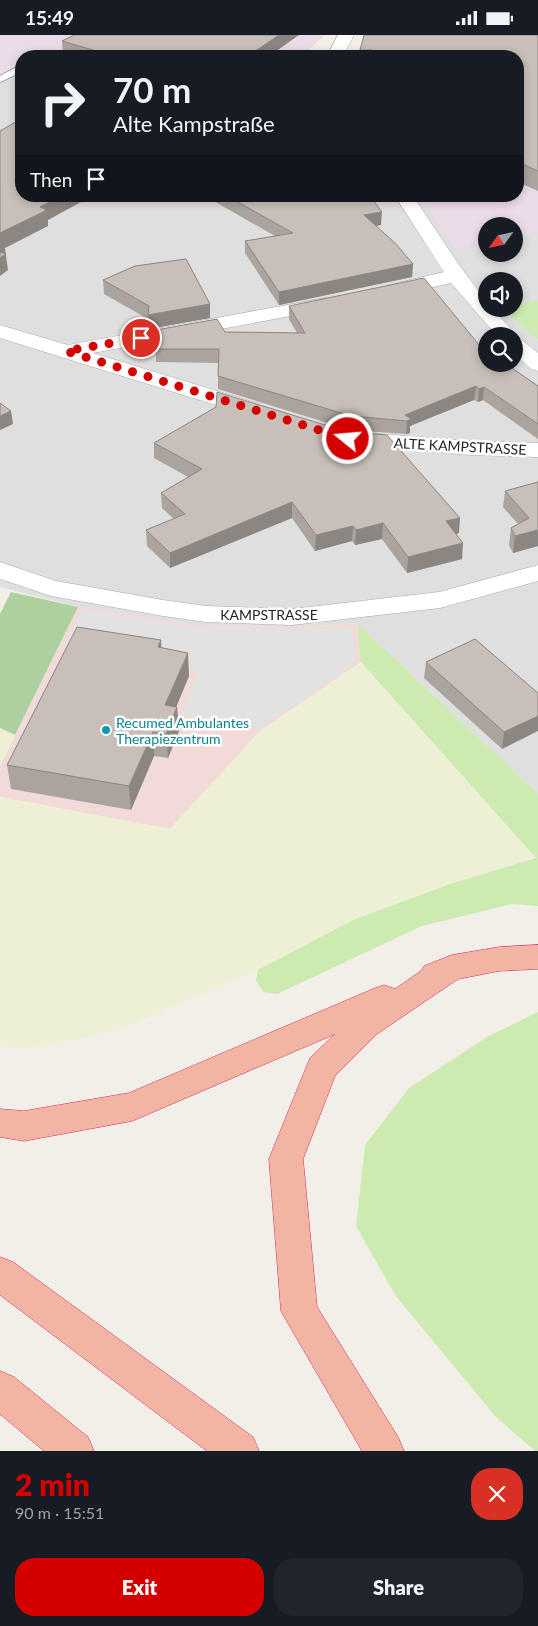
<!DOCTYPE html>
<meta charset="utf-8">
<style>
body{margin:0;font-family:Lato,sans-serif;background:#20242c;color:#f1f3f6;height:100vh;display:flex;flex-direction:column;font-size:19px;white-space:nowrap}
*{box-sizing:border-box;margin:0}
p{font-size:16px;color:#9ea1a6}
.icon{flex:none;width:28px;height:28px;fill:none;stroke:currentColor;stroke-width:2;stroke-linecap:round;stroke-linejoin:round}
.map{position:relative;height:1416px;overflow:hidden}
.drawer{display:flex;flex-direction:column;background:#171b24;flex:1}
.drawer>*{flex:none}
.top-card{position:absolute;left:15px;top:15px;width:509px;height:152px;border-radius:20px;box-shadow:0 2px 8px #0003;background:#171b24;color:#f1f3f6;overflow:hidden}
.needle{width:32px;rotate:237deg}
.buttons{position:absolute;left:478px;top:182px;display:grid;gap:10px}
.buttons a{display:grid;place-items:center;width:45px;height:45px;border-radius:50%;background:#171b24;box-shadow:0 2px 8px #0003;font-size:25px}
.pin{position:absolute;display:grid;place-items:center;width:42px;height:42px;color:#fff;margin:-21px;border:2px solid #fff;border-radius:50%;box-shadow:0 1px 5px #0007}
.me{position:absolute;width:55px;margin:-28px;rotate:287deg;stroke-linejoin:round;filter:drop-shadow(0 0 4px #0008)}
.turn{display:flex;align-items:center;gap:18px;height:105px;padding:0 15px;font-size:22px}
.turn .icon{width:65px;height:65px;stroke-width:2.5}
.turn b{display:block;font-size:35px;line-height:42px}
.then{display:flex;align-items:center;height:48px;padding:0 15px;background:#0003;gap:10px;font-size:19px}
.round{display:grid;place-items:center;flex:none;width:52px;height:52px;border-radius:20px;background:#20242c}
.head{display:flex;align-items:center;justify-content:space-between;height:85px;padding:0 15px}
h1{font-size:30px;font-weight:800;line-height:38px;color:#d40000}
.action{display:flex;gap:10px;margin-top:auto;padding:10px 15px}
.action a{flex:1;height:58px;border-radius:20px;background:#d40000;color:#fff;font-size:20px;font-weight:800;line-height:58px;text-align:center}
.action a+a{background:#20242c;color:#f1f3f6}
.status{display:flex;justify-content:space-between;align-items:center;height:35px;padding:0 25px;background:#171b24;direction:ltr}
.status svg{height:14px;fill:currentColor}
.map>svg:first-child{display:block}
.residential{fill:#e0dfdf;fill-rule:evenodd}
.commercial{fill:#f2dad9}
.industrial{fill:#ebdbe8}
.farmland{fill:#eef0d5}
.grass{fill:#cdebb0}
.forest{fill:#add19e}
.parking{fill:#e2e2e2}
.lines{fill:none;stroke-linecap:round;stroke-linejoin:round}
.service-casing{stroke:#a9a9a9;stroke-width:2}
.minor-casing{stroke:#a9a9a9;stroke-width:1}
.trunk-casing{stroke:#dc2a67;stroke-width:1}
.service{fill:#fff;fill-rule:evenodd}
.minor{fill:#fff;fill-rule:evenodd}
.trunk{fill:#f2b4a3;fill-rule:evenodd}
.wall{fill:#aba49e}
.shaded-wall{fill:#8b8681}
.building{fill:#c7bfb8;stroke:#8b8681}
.route{stroke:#d40000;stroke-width:9;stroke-dasharray:0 16.2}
.culture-dot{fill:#0f9aa8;stroke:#fff;stroke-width:2}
.labels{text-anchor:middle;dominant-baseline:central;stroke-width:5;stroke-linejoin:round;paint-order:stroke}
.street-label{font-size:14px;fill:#222;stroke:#fff}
.culture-label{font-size:14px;fill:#0d838f;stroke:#fff;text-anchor:start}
</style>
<div class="status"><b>15:49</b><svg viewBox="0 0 49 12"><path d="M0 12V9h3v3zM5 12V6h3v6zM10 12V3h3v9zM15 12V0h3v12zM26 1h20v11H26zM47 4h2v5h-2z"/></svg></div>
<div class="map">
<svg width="538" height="1416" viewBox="0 0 538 1416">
<rect width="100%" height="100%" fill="#f2efe9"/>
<path class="residential" d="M 18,37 L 21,38 L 21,161 L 420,161 L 456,213 L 486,206 L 486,219 L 514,219 L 514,201 L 538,196 L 538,265 L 514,270 L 514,246 L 486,246 L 486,274 L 502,274 L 538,305 L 538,759 L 357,588 L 299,592 L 200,591 L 78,572 L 0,552 L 0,47 ZM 486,301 L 514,301 L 514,329 L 486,329 Z"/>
<path class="commercial" d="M 78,572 L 200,591 L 299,592 L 357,588 L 361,627 L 261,695 L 170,794 L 0,762 L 0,731 Z"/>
<g class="industrial">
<path d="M 0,0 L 325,0 L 307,16 L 293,21 L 277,21 L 260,11 L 242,21 L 21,21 L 21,38 L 18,37 L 0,47 Z"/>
<path d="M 518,37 L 538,45 L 538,196 L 514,201 L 514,191 L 486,191 L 486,206 L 456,213 L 420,161 L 518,161 Z"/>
</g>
<g class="farmland">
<path d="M 361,627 L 536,823 L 450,849 L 353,885 L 258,935 L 119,995 L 28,1014 L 0,1010 L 0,762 L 170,794 L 261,695 Z"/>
<path d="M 0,693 L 15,700 L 0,731 Z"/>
</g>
<g class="grass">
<path d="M 538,265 L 538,305 L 502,274 L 514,274 L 514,270 Z"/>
<path d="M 357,588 L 538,759 L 538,871 L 512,869 L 422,891 L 277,959 L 263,957 L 256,946 L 258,935 L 353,885 L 450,849 L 536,823 L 361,627 Z"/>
<path d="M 538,977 L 538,1416 L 535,1416 L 495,1381 L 395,1260 L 356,1191 L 365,1110 L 409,1053 L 487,1002 Z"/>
</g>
<path class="forest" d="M 11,557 L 78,572 L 15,700 L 0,693 L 0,579 Z"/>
<path class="parking" d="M 82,575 L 197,593 L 300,595 L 351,592 L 356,627 L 260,693 L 182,680 L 199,635 L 65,611 Z"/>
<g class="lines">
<g class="service-casing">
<path id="service" d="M 15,33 L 21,33 L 21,37 L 0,47 L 0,41 Z"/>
</g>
<g class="minor-casing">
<g id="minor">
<path d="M 338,0 L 354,0 L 343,21 L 327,21 Z"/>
<path d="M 395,161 L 413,161 L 459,230 L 486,266 L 486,274 L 493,274 L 518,302 L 538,318 L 538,336 L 531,334 L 514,318 L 514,301 L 497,301 L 451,248 L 392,261 L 385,259 L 382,255 L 385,251 L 444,237 Z"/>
<path d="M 326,263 L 333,265 L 336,269 L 333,273 L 93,318 L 259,369 L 262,374 L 259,379 L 251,381 L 0,303 L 0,290 L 68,310 Z"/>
<path d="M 355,397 L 470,406 L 538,408 L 538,422 L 470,420 L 347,409 L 344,404 L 347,399 Z"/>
<path d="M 0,527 L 56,546 L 163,565 L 206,571 L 292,574 L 439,557 L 538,530 L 538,546 L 440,573 L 292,590 L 206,587 L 163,581 L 51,561 L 0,544 Z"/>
</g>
</g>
<g class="trunk-casing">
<g id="trunk">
<path d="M 538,910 L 538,934 L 499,936 L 458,944 L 377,999 L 335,1041 L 303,1124 L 317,1272 L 398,1402 L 404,1416 L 362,1416 L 281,1276 L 269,1124 L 310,1023 L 335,999 L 132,1086 L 24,1106 L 0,1102 L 0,1074 L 24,1076 L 129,1058 L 373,954 L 384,950 L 395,954 L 421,936 L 424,931 L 452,920 L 499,912 Z"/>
<path d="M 0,1222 L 13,1227 L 253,1402 L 259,1416 L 207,1416 L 0,1260 Z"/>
<path d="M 0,1336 L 14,1342 L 88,1402 L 94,1416 L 44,1416 L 0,1379 Z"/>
</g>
</g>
<use href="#service" class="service"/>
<use href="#minor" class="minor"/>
<use href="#trunk" class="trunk"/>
</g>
<g class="wall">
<path d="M 74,0 L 299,0 L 269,21 L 63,21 L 62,6 Z"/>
<path d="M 538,0 L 538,156 L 518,147 L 518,21 L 359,21 L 360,15 Z"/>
<path d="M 205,161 L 370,161 L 381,190 L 376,191 L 413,229 L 412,242 L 279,270 L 245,218 L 245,206 L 275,201 Z"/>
<path d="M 103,245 L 210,283 L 148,294 L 148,284 L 104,259 Z"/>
<path d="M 289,271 L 480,311 L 538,351 L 538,404 L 483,365 L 478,367 L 474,365 L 410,391 L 410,398 L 406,399 L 350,395 L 218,354 L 218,328 L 156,327 L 156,319 L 145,319 L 144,306 L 225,297 L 297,298 L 289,284 Z"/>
<path d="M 154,408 L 459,498 L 456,499 L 462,524 L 407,538 L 382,504 L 355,510 L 352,506 L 315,516 L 292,483 L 170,533 L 147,511 L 146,495 L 174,484 L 162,473 L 161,458 L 188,442 L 154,423 Z"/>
<path d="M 538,447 L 538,511 L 513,518 L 509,510 L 511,493 L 518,489 L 503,472 L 505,456 Z"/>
<path d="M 161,613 L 189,641 L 176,672 L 177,672 L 179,696 L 168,723 L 154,721 L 131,775 L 11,754 L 7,730 Z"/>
<path d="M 426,627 L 538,658 L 502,714 L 424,643 Z"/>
</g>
<g class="shaded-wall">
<path d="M 279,0 L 299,0 L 269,21 L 254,21 L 254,17 Z"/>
<path d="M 61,161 L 92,161 L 48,185 L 48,191 L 5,213 L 8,235 L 0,241 L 0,198 L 40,172 Z"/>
<path d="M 382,177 L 381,190 L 364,192 L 364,180 Z"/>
<path d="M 413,229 L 412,242 L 279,270 L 279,257 Z"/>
<path d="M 210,269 L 210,283 L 148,294 L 148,280 Z"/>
<path d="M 476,351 L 474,365 L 410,391 L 410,398 L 406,399 L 407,386 L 405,380 Z"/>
<path d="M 484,352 L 483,365 L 478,367 L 479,354 Z"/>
<path d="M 11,376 L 13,389 L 0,395 L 0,381 Z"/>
<path d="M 292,467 L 292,483 L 170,533 L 170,518 Z"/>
<path d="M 460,483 L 459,498 L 444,502 L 446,486 Z"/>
<path d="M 383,488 L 382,504 L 355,510 L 356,495 Z"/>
<path d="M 353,491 L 352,506 L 315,516 L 316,500 Z"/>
<path d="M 538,495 L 538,511 L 513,518 L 515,501 Z"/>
<path d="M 463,508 L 462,524 L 407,538 L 408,522 Z"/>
<path d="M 161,605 L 162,629 L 158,612 Z"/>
<path d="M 188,618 L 189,641 L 167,694 L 165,670 Z"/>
<path d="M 177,672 L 179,696 L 168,723 L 166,699 Z"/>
<path d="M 538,681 L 538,696 L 502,714 L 504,697 Z"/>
<path d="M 153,697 L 154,721 L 131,775 L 129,751 Z"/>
</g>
<g class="building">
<path d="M 74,0 L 279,0 L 254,17 L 257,18 L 254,19 L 264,21 L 113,21 L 62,6 Z"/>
<path d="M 364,0 L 538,0 L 538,136 L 518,127 L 518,21 L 371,21 L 372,15 L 360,15 Z"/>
<path d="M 21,84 L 21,161 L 61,161 L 40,172 L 47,175 L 0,198 L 0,96 Z"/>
<path d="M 227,161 L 370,161 L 382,177 L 364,180 L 396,209 L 413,229 L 279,257 L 245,206 L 293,198 Z"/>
<path d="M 0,217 L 6,219 L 0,223 Z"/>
<path d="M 186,224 L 210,269 L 148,280 L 149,271 L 103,245 L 135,231 Z"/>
<path d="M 424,243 L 480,311 L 486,316 L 486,329 L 506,329 L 538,351 L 538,389 L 484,352 L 479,354 L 476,351 L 405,380 L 411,384 L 407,386 L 351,381 L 218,341 L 219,314 L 155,314 L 156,306 L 144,306 L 145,297 L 217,284 L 225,297 L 305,298 L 289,271 Z"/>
<path d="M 217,357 L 348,397 L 387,400 L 460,483 L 446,486 L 463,508 L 408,522 L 383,488 L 356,495 L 353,491 L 316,500 L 292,467 L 170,518 L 146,495 L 185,479 L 161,458 L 202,434 L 154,408 L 216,372 Z"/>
<path d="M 0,368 L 11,376 L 0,381 Z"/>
<path d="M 538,447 L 538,495 L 515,501 L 511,493 L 529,483 L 505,456 Z"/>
<path d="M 77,592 L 161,605 L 158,612 L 188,618 L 165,670 L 177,672 L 166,699 L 153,697 L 129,751 L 7,730 Z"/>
<path d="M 475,604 L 538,658 L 538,681 L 504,697 L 426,627 Z"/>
</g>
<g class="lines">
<path class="route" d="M 141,303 L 66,316 L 348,404"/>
</g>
<circle class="culture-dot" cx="106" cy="695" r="5"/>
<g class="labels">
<g class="street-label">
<text transform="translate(460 411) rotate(3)">ALTE KAMPSTRASSE</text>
<text x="269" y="579">KAMPSTRASSE</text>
</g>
<g class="culture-label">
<text x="116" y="687">Recumed Ambulantes<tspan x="116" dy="16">Therapiezentrum</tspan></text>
</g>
</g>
</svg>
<div class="buttons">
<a><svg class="needle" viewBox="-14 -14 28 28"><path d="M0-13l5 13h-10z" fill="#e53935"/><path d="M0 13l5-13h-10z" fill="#9ea1a6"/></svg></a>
<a><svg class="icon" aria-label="sound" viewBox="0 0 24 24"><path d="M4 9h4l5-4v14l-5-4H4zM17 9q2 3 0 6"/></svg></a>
<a><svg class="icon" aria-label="search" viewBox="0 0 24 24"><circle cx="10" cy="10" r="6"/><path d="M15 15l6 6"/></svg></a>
</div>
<div class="pin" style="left:141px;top:303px;background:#d93025"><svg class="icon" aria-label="arrive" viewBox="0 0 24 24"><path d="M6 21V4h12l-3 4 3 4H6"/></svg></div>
<svg class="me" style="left:348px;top:404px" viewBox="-20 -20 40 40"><circle r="17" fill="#d40000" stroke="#fff" stroke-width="3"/><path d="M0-11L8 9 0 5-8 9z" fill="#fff"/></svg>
<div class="top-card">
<div class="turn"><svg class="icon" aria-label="right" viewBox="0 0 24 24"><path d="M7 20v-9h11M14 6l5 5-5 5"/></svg><div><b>70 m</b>Alte Kampstraße</div></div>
<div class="then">Then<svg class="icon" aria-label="arrive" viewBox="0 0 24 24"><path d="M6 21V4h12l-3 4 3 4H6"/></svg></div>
</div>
</div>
<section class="drawer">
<div class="head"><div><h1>2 min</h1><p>90 m · 15:51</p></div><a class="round" style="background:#d93025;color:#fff"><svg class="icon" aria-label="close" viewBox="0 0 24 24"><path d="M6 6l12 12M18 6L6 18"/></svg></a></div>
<div class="action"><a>Exit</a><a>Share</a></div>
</section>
